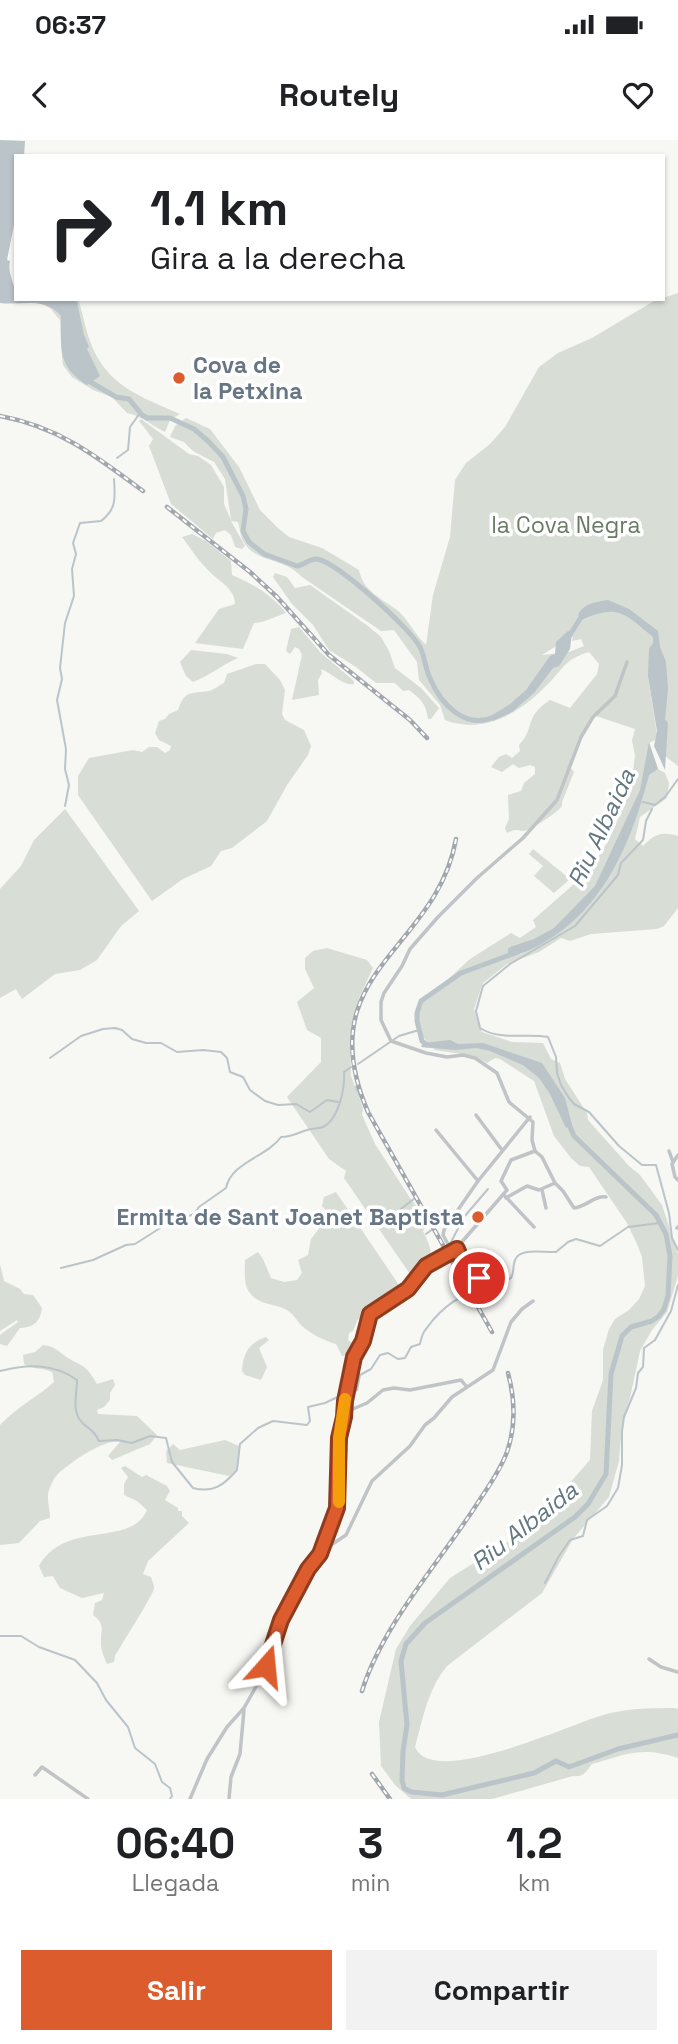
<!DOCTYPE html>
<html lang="es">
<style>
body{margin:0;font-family:"Space Grotesk",sans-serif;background:#f2f2f2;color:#202124;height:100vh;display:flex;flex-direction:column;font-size:26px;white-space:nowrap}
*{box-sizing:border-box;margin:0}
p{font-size:23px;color:#757577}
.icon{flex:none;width:38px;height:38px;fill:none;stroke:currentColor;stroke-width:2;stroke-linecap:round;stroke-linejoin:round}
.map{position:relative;height:1659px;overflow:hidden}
.details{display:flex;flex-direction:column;background:#fff;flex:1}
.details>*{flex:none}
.top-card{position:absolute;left:14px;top:14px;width:651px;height:147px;border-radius:0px;box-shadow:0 2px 5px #0004;background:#fff;color:#202124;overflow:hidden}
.pin{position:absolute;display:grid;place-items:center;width:60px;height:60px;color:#fff;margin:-30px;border:4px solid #fff;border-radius:50%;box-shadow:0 2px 7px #0007}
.me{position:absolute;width:77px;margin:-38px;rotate:18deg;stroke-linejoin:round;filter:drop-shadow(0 0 5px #0008)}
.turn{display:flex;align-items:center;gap:24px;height:147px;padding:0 21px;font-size:32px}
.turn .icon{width:91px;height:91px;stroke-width:2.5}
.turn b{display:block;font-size:49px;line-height:60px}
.eta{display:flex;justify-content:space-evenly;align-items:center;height:119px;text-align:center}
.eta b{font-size:42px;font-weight:700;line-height:49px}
.action{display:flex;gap:14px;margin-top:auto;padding:14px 21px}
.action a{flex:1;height:80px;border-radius:0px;background:#dc5c2e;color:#fff;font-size:28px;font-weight:700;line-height:80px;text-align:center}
.action a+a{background:#f2f2f2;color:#202124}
.status{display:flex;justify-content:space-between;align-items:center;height:49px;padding:0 35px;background:#fff;direction:ltr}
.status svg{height:19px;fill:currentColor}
header{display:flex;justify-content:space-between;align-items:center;height:91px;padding:0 21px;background:#fff;font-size:32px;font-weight:700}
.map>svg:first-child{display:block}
.green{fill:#d8ddd5;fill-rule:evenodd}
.water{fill:#bac4c9}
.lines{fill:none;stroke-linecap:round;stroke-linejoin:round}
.stream{stroke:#bac4c9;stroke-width:2}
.canal{stroke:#bac4c9;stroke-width:3.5}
.river{stroke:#bac4c9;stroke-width:5}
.street{stroke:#c0c4c7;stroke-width:3.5}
.rail-casing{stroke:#a1a7ad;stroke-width:4.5}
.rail{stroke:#fff;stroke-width:2;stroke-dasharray:5;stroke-linecap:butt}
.street-bridge{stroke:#c0c4c7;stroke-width:3.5}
.route-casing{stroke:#8f3c1e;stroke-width:18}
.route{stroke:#dc5c2e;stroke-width:12}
.slow{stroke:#f59e0b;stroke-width:12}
.poi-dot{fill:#dc5c2e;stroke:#fff;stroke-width:2.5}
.labels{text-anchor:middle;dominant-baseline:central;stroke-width:7;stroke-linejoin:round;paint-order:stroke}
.poi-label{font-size:23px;font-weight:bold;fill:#677684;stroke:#fff;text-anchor:start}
.park-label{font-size:23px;fill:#697b65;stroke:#fff}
.water-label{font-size:24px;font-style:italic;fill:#63777f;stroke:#fff}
</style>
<div class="status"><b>06:37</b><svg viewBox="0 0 49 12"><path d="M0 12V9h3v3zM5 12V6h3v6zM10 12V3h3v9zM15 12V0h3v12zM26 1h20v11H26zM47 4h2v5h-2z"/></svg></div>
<header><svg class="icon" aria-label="back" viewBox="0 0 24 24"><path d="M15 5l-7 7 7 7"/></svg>Routely<svg class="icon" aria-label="heart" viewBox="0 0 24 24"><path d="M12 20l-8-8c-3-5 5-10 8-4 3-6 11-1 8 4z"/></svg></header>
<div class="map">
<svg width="678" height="1659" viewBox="0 0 678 1659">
<rect width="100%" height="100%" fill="#f7f7f4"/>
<g class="green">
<path d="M 16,132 L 16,159 L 78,159 C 83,173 85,188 90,201 C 105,245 141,257 180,274 L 170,280 L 165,292 C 152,286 141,275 127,273 L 112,257 L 93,250 L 72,237 L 63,225 L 62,217 L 60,180 L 51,169 L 35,160 L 13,163 Z"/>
<path d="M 678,153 L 678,626 L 665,616 L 648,536 L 657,594 L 655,600 L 649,603 L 658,629 L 665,633 L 669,643 L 667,658 L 640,677 L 635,699 L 643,706 C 654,694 662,691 678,696 L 678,768 L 664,786 L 657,789 L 591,794 L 570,801 L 561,798 L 539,812 L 507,824 L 483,843 L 474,869 L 482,892 L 512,902 L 543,903 L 551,919 L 560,923 L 565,939 L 587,973 L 588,980 L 629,1026 L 640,1035 L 662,1065 L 678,1114 L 678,1136 L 667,1172 L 652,1190 L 640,1211 L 630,1258 L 622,1285 L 619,1321 L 609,1357 L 573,1399 L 542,1453 L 447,1526 C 428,1549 423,1578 415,1607 C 432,1649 569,1585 600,1576 C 625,1568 649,1568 675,1568 L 678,1569 L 678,1618 C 642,1606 627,1614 592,1624 C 586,1632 584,1637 573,1636 L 492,1659 L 411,1659 L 395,1645 L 381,1626 L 379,1582 L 396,1509 L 410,1486 L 450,1438 L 531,1387 L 590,1320 L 592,1271 L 603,1240 L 603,1210 L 609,1189 L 615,1179 L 629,1170 L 639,1159 L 645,1146 L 642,1117 L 637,1104 L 627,1083 L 589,1027 L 580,1026 L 571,1018 L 554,996 L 534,941 L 500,919 L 495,918 L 487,923 L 474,916 L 435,910 L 422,896 L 418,875 L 423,862 L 470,819 L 511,793 L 520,798 L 536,787 L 533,780 L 590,730 L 607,703 L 625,664 L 632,639 L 635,616 L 632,600 L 635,589 L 593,575 L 591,577 L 579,598 L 569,626 L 574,632 L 562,662 L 562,666 C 558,672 530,691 523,691 C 515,690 516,689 507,693 L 505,688 L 509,679 L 508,655 L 521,651 L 524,643 L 535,634 L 535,627 L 530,625 L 519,628 L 513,624 L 502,632 L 491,627 L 499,617 L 506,614 L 512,618 L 520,611 L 519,605 C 536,587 523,578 550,560 L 570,568 L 597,534 L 599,524 L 589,512 C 565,519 564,528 547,545 C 521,572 484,595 445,580 L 440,565 L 419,540 L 417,522 L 394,490 L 381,491 L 302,437 C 283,416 254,424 242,399 C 240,394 240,388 238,382 L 231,381 L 245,406 L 242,409 L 235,407 L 231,395 L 225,390 L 216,393 L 213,399 L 171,364 L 149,306 L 153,299 L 139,281 L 141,279 L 189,314 L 198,316 L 211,325 L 224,347 L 224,364 L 231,380 L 225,339 L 214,322 L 193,311 L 184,302 L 170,297 L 175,286 L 186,278 L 210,289 L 239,327 L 260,370 L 279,389 L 289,397 L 322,408 L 359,430 C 363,451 381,458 397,470 C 408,479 415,495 426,505 L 433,455 L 450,397 L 455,340 L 466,323 L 490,304 L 505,287 L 539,227 L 558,213 L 592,198 L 654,161 ZM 573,497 L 572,501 L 581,499 L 584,506 L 569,512 L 542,515 L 569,498 Z"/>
<path d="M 192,394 L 206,401 L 231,421 L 232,435 C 253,444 272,455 286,473 L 262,482 L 254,483 L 243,509 L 195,503 L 219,469 L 235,464 C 235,449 220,442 211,433 C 200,423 191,409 182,397 Z"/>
<path d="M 275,433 L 287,437 L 295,448 L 310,445 L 368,486 L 381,497 L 389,511 L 395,528 L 421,548 L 439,568 L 431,579 L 428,579 C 426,564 421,559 409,550 L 403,551 L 395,543 L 376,543 L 356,527 L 329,510 L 313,485 L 292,464 L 273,437 Z"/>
<path d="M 299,487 L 320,512 L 354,541 L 354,544 C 342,546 332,533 321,529 L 322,533 L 318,540 L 319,555 L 292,560 L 302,515 L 299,509 L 295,507 L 290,514 L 286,511 L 291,489 Z"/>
<path d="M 191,510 L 227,514 L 238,518 C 222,525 209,536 193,542 L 186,536 L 180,522 Z"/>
<path d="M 256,524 L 265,524 L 280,540 L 285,550 L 282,574 L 285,580 L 304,590 L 311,606 L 308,615 L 287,645 L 267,681 L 232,708 L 221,711 L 211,726 L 183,739 L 152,761 L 78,655 L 78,636 L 89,618 L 133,610 L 142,612 L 149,607 L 157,607 L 165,613 L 170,610 L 171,606 L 159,600 L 155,593 L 159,581 L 165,579 L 169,574 L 178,570 C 185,549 192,554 209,551 C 214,550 219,545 224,543 L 227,534 Z"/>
<path d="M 65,669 L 139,771 L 121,786 L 97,820 L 80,830 L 55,834 L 22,859 L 16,849 L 0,858 L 0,749 L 21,726 L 34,700 Z"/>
<path d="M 533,709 L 570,739 L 554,753 L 534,736 L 543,726 L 529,714 Z"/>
<path d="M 327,808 L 367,820 L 373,828 L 359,858 L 352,883 L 350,899 L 351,936 L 363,968 L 362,975 L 375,1004 L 410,1058 L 429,1083 L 423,1091 C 435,1117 433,1114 416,1136 L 412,1137 L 344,1038 L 346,1031 L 329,1019 L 287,957 L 321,922 L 321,898 L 307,890 L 297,862 L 314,848 L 305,829 L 305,818 L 313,811 Z"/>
<path d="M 336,1052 L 403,1151 L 373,1170 L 366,1182 L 358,1179 L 353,1191 L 349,1193 L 348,1200 L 357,1206 L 353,1214 L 342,1216 L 336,1204 C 325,1201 311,1194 302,1186 C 295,1179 294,1173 283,1168 C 271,1164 258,1164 250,1153 C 243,1145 245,1130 245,1120 L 258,1112 L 263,1119 L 271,1138 L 284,1142 L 297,1140 L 302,1133 L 298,1120 L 308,1115 L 311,1099 L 320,1087 L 331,1087 L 334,1079 L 322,1066 L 324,1057 Z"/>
<path d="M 0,1124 L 4,1141 L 20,1149 L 24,1154 L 33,1155 L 42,1168 C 40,1182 34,1187 20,1188 L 7,1206 L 0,1204 L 0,1195 L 18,1182 L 17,1180 L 0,1191 Z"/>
<path d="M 266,1197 L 269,1200 L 259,1208 L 267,1227 L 261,1240 L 245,1235 L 242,1231 C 243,1213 249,1203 266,1197 Z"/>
<path d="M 43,1205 C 57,1207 57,1211 68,1218 C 85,1228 86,1225 97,1244 L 113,1239 L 115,1245 L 110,1253 L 110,1260 L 104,1267 L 97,1270 L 98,1274 L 137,1276 L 157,1295 L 150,1304 L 112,1320 L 108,1316 L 120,1302 C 105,1298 68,1324 57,1335 C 53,1339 51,1345 49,1350 C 46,1359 50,1368 50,1378 L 40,1381 L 19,1403 L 0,1405 L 0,1285 C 18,1266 35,1259 54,1242 L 52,1232 C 42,1227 32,1230 24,1224 L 23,1215 L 35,1212 Z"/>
<path d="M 225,1300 L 239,1306 C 239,1318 241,1330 229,1336 L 167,1323 L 166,1311 L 173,1304 L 180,1310 Z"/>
<path d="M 125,1326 L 142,1337 L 146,1335 L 167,1346 L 170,1351 L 165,1360 L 178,1368 L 178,1371 L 182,1371 L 182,1376 L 189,1383 L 148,1421 L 143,1434 L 151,1437 C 152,1441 154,1444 154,1448 C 154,1454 121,1505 115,1516 L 114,1522 L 107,1524 C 104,1517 100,1508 101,1501 C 101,1488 105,1484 93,1475 L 95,1463 L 102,1460 L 104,1453 L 82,1458 L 60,1448 L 53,1436 L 44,1437 L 39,1426 C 66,1379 131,1408 147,1370 L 137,1361 L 124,1355 L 124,1344 L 128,1337 L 121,1328 Z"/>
</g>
<g class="water">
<path d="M 0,0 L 25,1 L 24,16 L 16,16 L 16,75 L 7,120 L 10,121 C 7,134 16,145 16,159 L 73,159 L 77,162 L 84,195 L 89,207 L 87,209 L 100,236 L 87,245 C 57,226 61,208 61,176 C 44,156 22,166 0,163 Z"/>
<path d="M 608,460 L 629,469 L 658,491 L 660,507 L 666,522 L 668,549 L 665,579 L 668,583 L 665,630 L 654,606 L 657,591 L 648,536 L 649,509 L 653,503 L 653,497 C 623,472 618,464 581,480 L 578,475 C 584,463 596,462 608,460 Z"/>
<path d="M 568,491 L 572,492 L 570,509 L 559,526 L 553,528 L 534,553 L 512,572 L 493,581 L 491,576 L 510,564 L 526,550 L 550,516 L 555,514 L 556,502 Z"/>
<path d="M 649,602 L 658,629 L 649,635 C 632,700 605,768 543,803 C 532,809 521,816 508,813 L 508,809 L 510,807 L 534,799 L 554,788 L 595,746 L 640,650 Z"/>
<path d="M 450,900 L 458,904 L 483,903 L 542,923 L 565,958 L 572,985 L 566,988 L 550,954 L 539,938 L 523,925 L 490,911 L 476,908 L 455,910 L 421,907 L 423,903 Z"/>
</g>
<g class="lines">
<g class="stream">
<path d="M 117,318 L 128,310 L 130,287 L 140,273"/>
<path d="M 643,662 L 655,665 L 665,657 L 678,639"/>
<path d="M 65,666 L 69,645 L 65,629 L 66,609 L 57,560 L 62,539 L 60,528 L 65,483 L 74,456 L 72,429 L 76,414 L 73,403 L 80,383 L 101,381 C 117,369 115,357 114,339"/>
<path d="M 652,669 L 646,681 L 643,700 L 621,723 L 618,735 L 575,786 L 510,824 L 483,846 L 476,871 L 480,888 C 500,901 527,893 548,897 L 556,917 L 557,933 L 561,945 L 569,958 L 574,964 L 589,972 L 619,1006 L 642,1025 L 656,1025 L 669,1073 L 672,1098 L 678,1110"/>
<path d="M 50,918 L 81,896 L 103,889 L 115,888 L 122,890 L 132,899 L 146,903 L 161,903 L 177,912 L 203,910 L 221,912 L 227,918 L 230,932 L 243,937 L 250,950 L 265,961 L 278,965 L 296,964 L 310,972 L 327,960 L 338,962"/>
<path d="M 358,924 L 399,896 L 419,890"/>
<path d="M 356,947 L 367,972 L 457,1132 L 465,1153"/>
<path d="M 397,1072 L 415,1058"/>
<path d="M 426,1094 L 433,1089"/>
<path d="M 450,1104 L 464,1077 L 488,1049"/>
<path d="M 61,1128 L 93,1120 L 126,1105 L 135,1104 L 165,1085 L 194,1074 L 199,1067 L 226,1048 C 231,1022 267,1017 281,997 C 292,997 297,993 307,990 C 313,988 318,989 323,987 C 339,979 345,948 344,932 L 351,927"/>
<path d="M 0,1231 C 27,1224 53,1223 77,1240 C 77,1252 72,1269 80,1280 C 87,1290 92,1286 99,1301 L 117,1300 L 132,1303 L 150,1296 L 166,1298 L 172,1322 L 193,1348 C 213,1353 223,1346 237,1330 L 240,1304 L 258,1288 L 273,1281 L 307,1285 L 310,1281 L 308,1267 L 325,1263 L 344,1254"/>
<path d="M 348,1254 L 357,1250 L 360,1235 L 371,1229 L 380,1215 L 388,1213 L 398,1219 L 405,1218 L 411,1207 L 420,1204 C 423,1190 425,1191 433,1180 C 458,1151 478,1152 511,1138 C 515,1131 512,1127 515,1120 C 520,1107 545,1113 556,1112 L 568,1102 L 576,1099 L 600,1106 L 628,1087 L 660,1083"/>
<path d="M 545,1443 L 559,1416 L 570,1400 L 583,1396 L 587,1380 L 607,1366 L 618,1348 L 622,1325 L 622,1291 L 624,1277 L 636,1248 L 638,1233 L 643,1227 L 644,1208 L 655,1200 L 671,1171 L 678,1145"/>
<path d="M 0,1496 L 21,1496 L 39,1507 L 75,1520 L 97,1543 L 106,1560 L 128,1587 L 135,1608 L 155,1624 L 162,1642 L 170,1648 L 172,1656 L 170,1659"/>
</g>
<path class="canal" d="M 669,1011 L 673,1022"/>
<g class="river">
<path d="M 87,240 L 116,257 L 129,259 L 142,275 L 147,278 L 170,278 L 194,289 L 208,301 L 223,317 L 243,356 L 246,369 L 243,391 L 249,402 L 264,414 L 297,426 C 304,425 310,418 317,419 C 338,423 409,487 420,507 C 425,517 425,528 430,538 C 441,565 466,591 496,576"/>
<path d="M 568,498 L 583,474"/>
<path d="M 427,905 L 422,901 L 417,881 L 417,873 L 421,861 L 461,833 L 518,812"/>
<path d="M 568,982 L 574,996 L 656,1075 L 666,1094 L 670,1116 L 668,1156 L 664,1169 L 659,1176 L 652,1181 L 631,1187 L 622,1196 L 611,1234 L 606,1334 L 588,1364 L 575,1377 L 425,1483 L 406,1504 L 401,1521 L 407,1585 L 403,1611 L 402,1640 L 404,1648 L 411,1652 L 442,1655 L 534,1633 L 556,1621 L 569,1627 L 618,1609 L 678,1595"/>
</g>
<g class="street">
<path d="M 476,975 L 502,1010"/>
<path d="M 436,990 L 478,1041"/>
<path d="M 535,1011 L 542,1017 L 555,1043"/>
<path d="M 678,1015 L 672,1024 L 675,1037 L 678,1040"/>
<path d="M 542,1050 L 546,1068"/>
<path d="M 505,1056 L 534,1087"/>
<path d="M 506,1058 L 527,1046 L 539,1050 L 555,1043 L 563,1051 L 574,1068 C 586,1067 595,1055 606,1057"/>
<path d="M 677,1088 L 678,1087"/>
<path d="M 459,1106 L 449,1106 L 443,1095 L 444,1090 L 478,1041 L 530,977"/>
<path d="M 457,1109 L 460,1118 L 475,1137 L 496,1135"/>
<path d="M 454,1111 L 507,1050 L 501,1041 L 511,1020 L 535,1011 L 532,1000 L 533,982 L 509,962 L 497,933 L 475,918 L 463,915 L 447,917 L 426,913 L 391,901 L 381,880 L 381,862 L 384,853 L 402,826 L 410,809 L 438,777 L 477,738 L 523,698 L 557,660 L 581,597 L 593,577 L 615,556 L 627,522"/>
<path d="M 346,1272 L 367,1263 L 383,1250 L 394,1248 L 410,1250 L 461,1240 L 466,1246"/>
<path d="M 322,1411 L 346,1395 L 372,1341 L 410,1306 L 425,1285 L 434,1278 L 452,1257 L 493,1230 L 511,1182 L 522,1169 L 533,1161"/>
<path d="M 649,1519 L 661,1527 L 678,1532"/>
<path d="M 35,1635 L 42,1627 L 88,1659"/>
<path d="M 190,1659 L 207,1619 L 227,1587 L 244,1568 L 262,1536 L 281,1481 L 308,1429 L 321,1412 L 333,1382 L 339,1361 L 339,1298 L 345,1260 L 354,1217 L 363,1201 L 371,1174 L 408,1149 L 426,1126 L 447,1115"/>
<path d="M 229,1659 L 231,1637 L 240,1614 L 244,1570"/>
</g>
<g class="rail-casing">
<g id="rail">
<path d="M 0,276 C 59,287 96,316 143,351"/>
<path d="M 167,367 L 250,432 L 277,457 L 329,515 L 410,580 L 427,598"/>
<path d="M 456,699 C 436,812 308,831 368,972 L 492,1192"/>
<path d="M 362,1551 C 383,1484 439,1423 477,1364 C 488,1347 500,1331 507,1312 C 516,1286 515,1259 508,1233"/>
<path d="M 372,1634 L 390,1659"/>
</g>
</g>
<use href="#rail" class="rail"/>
<path class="street-bridge" d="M 447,1115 L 454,1111"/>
</g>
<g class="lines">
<g class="route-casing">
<path id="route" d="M 266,1526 L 281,1480 L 308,1429 L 320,1414 L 337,1368 L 339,1298 L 344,1277 L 345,1261 L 354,1217 L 363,1201 L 370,1174 L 408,1149 L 426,1126 L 457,1109 C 461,1119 468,1134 479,1138"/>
</g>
<use href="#route" class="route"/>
<path class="slow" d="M 339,1362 L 339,1298 L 345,1259"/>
</g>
<g class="poi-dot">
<circle cx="179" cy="238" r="7"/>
<circle cx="478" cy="1077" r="7"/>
</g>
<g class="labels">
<g class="poi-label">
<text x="193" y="225">Cova de<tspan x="193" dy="26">la Petxina</tspan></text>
<text x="464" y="1077" text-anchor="end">Ermita de Sant Joanet Baptista</text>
</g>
<g class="park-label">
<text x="566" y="385">la Cova Negra</text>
</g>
<g class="water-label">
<text transform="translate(601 688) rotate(-65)">Riu Albaida</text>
<text transform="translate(524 1386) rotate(-38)">Riu Albaida</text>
</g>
</g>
</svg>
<div class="pin" style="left:479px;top:1138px;background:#d93025"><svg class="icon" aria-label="arrive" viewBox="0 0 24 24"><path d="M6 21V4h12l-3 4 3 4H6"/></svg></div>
<svg class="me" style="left:266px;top:1526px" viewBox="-20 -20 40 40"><path d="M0-17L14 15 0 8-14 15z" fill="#dc5c2e" stroke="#fff" stroke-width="4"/></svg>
<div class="top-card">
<div class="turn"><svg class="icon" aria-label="right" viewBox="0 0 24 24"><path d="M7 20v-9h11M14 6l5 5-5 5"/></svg><div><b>1.1 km</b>Gira a la derecha</div></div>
</div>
</div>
<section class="details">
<div class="eta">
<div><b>06:40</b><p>Llegada</p></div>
<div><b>3</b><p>min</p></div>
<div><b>1.2</b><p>km</p></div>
</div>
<div class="action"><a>Salir</a><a>Compartir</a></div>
</section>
